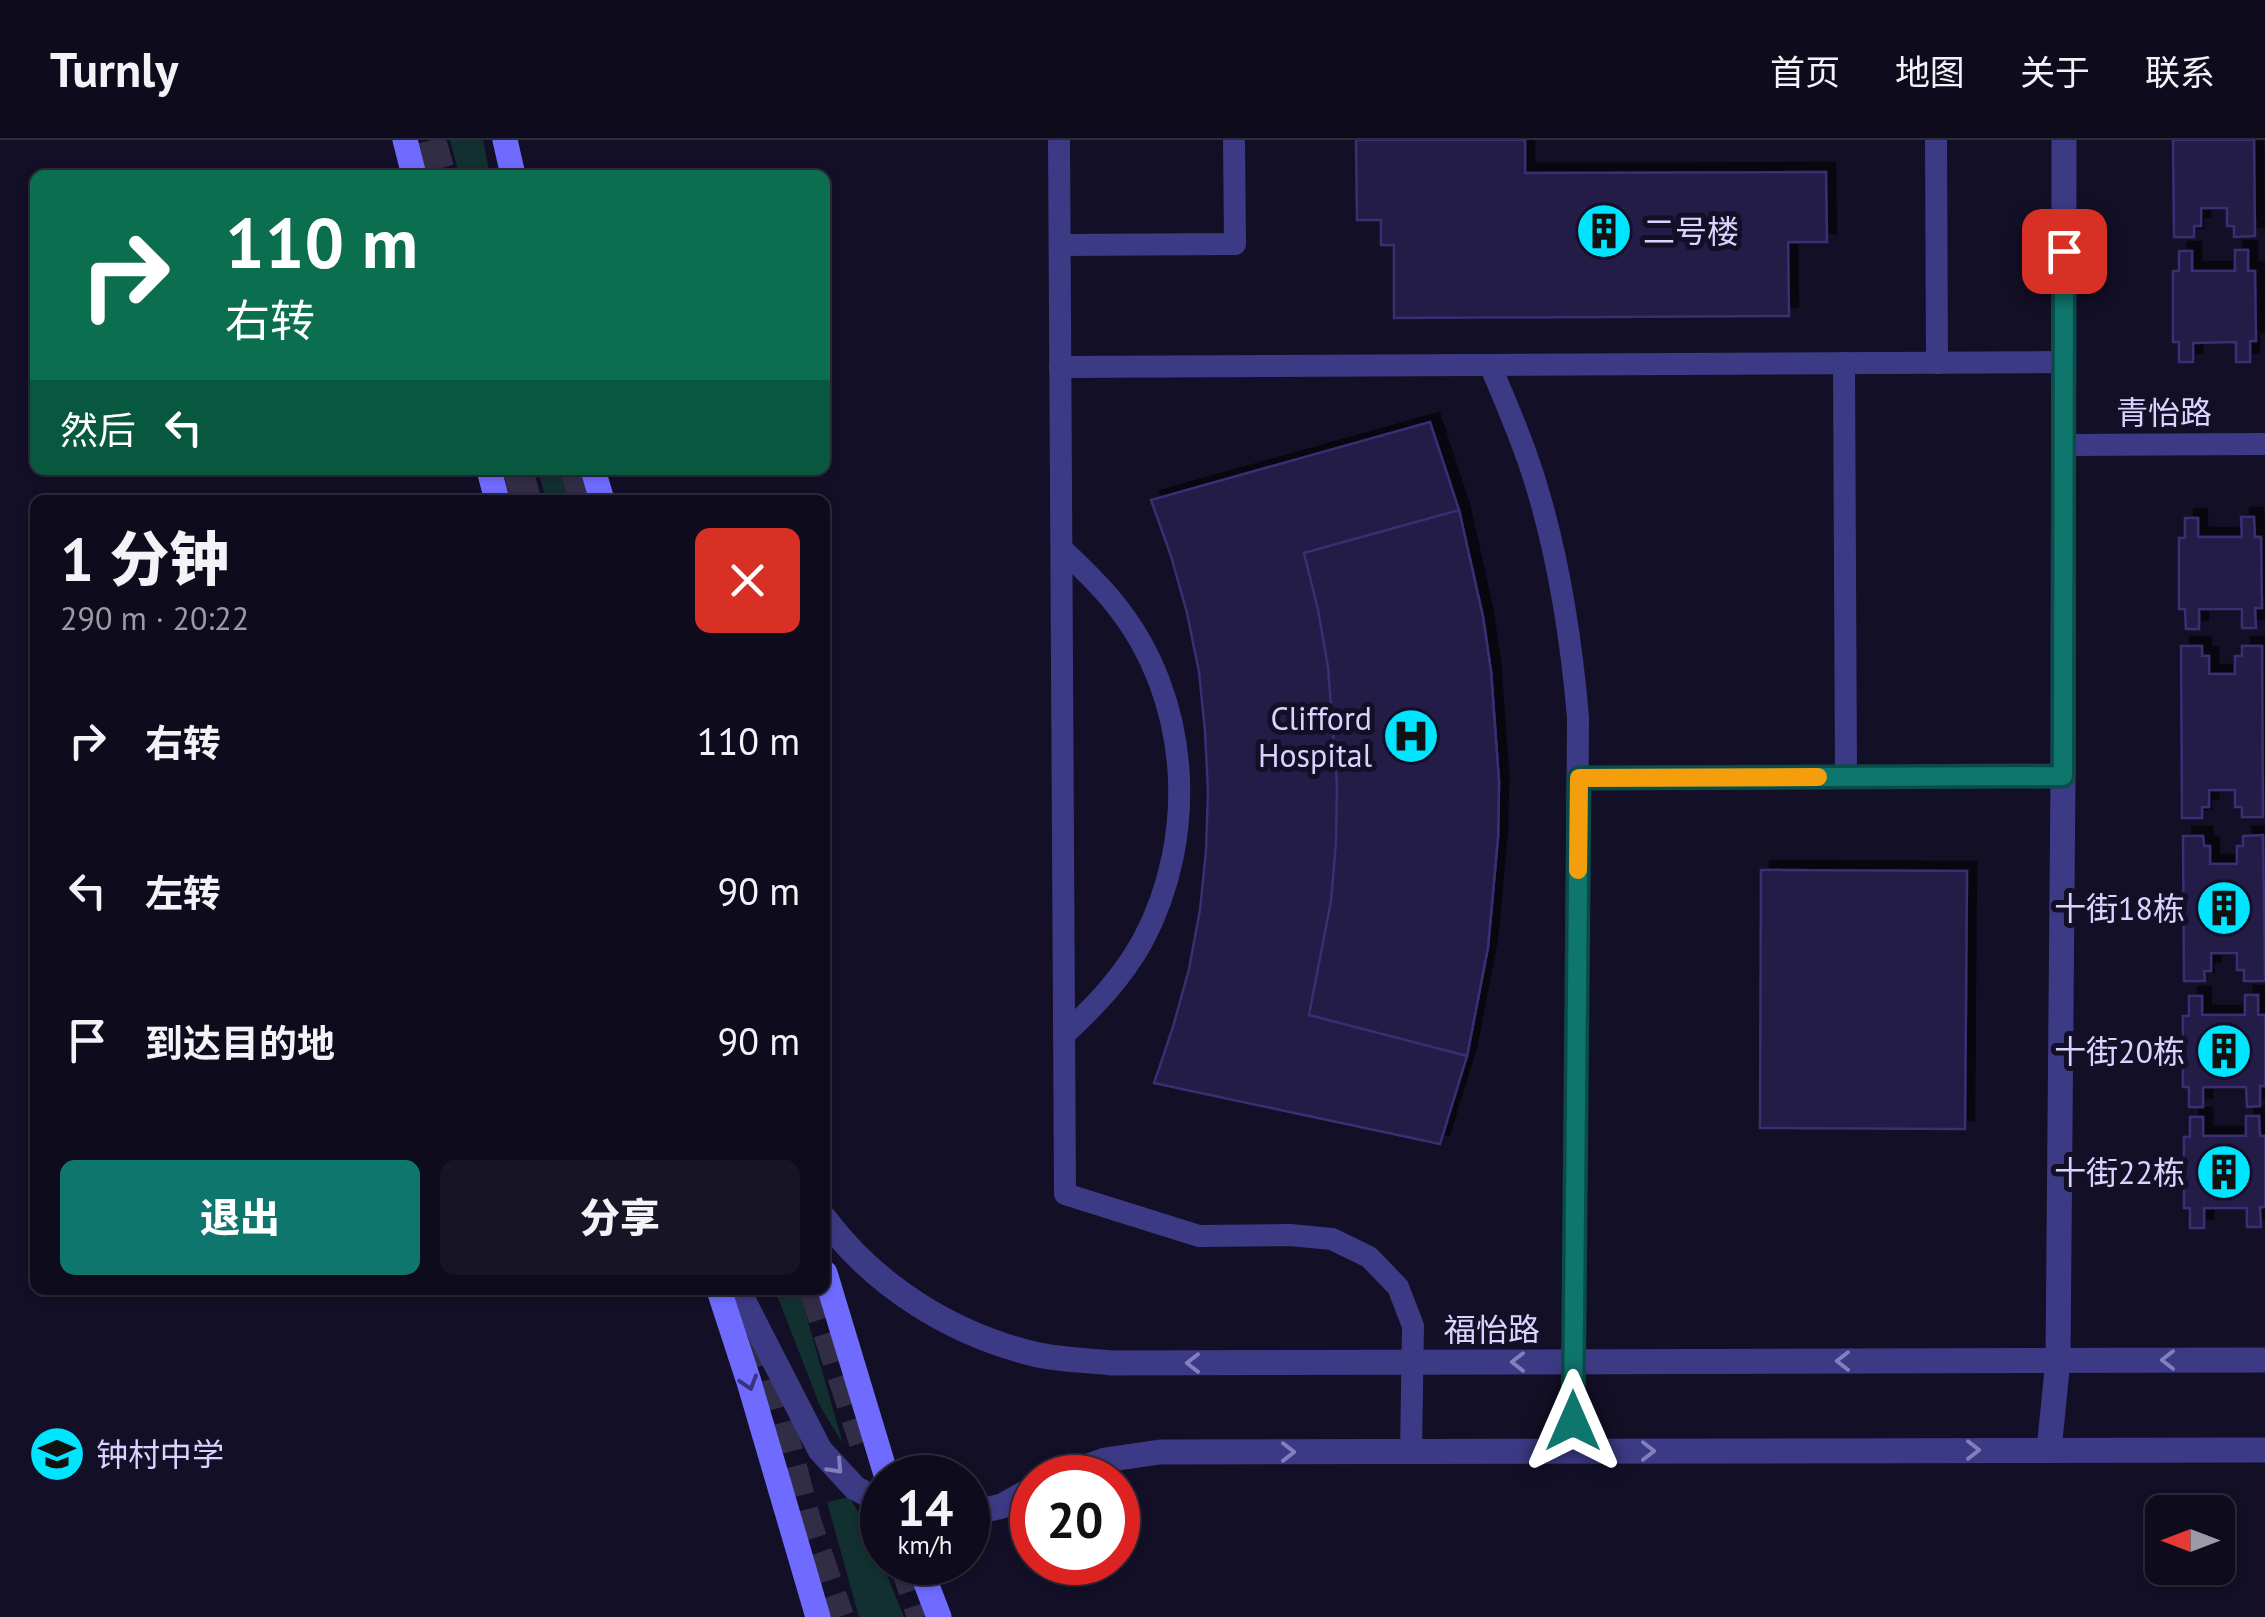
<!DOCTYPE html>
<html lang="zh">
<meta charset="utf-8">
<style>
body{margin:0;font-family:"PT Sans","Noto Sans SC",sans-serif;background:#171425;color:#f1f3f6;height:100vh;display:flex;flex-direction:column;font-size:38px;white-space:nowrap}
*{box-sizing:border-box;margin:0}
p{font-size:32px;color:#9b9ba3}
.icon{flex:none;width:55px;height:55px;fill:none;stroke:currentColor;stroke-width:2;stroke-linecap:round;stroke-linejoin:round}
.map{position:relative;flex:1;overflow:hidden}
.side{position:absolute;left:30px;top:355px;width:800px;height:800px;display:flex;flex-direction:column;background:#0e0b1c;border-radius:15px;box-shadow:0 2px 8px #0004,0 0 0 2px #2e2b3b}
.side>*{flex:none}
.hud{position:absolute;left:30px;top:30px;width:800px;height:305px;border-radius:15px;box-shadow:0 2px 8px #0004,0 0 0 2px #2e2b3b;background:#0b6e4f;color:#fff;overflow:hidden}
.needle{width:65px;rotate:270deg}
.fabs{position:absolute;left:2145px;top:1355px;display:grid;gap:20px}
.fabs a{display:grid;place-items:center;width:90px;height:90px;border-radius:15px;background:#0e0b1c;box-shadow:0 2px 8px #0004,0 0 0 2px #2e2b3b;font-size:50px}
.speed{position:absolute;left:860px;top:1315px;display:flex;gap:20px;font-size:50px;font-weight:700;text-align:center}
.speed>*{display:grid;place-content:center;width:130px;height:130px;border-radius:50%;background:#0e0b1c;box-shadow:0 2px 8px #0004,0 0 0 2px #2e2b3b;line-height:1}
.speed small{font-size:25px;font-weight:400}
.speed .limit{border:15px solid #d22;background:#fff;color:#111}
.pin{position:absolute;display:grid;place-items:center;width:85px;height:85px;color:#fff;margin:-42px;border-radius:20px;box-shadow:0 5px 15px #0006}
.me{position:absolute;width:110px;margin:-55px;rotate:0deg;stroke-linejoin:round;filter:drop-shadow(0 0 8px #0008)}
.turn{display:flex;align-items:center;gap:35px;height:210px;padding:0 30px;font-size:45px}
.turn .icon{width:130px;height:130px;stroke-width:2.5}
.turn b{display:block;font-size:70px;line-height:85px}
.then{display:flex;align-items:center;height:95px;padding:0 30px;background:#0003;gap:20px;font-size:38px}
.round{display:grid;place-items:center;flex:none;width:105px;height:105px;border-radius:15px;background:#171425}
.headline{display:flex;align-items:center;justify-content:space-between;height:170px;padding:0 30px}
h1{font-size:60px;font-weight:800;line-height:75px}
.button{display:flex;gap:20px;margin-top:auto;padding:20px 30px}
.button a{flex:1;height:115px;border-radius:15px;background:#0f766e;color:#fff;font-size:40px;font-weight:800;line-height:115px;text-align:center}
.button a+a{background:#171425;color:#f1f3f6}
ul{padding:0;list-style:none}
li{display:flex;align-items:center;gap:30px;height:150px;padding:0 30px}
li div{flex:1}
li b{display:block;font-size:38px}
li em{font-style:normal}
header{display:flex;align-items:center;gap:60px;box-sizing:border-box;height:140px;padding:0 50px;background:#0e0b1c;border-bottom:2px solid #2e2b3b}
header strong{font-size:48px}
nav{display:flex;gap:55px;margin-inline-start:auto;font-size:35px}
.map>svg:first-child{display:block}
.green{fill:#12302f}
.building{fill:#241b47;stroke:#3b2d73;stroke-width:2.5;filter:url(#shadow)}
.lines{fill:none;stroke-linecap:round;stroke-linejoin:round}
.highway-tunnel{stroke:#312d47;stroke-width:30;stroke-dasharray:30 15;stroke-linecap:butt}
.lane{stroke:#3d3a85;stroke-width:22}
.street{stroke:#3d3a85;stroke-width:25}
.secondary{stroke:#6f6bff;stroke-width:25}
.oneway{stroke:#837fbc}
.oneway2{stroke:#38347d}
.route-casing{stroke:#0a4d48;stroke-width:25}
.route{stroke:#0f766e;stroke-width:18}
.slow{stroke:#f59e0b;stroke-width:18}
.labels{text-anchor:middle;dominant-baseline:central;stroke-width:10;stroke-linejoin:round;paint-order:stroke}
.poi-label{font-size:32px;fill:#d9d4ff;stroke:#130f26;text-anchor:end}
.street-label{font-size:32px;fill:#d9d4ff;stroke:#130f26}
</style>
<header>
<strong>Turnly</strong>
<nav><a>首页</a><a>地图</a><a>关于</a><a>联系</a></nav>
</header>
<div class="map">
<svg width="2265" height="1477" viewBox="0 0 2265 1477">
<defs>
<filter id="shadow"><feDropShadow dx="9" dy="-9" stdDeviation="0" flood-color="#0009"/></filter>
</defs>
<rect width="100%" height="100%" fill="#130f26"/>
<g class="green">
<path d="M 450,0 L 483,0 L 490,35 L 459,35 Z"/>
<path d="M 538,330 L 570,330 L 578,360 L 546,360 Z"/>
<path d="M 775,1150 L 799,1150 L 843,1304 L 820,1266 Z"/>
<path d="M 849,1357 L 868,1388 L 904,1477 L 859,1477 L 827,1362 Z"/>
</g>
<g class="building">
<path d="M 1356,0 L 1525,0 L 1525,33 L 1826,32 L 1827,102 L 1788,102 L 1789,176 L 1394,178 L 1394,105 L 1381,105 L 1381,80 L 1357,80 Z"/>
<path d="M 2173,0 L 2254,0 L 2255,96 L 2234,97 L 2234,86 L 2227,86 L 2227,68 L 2201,68 L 2201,86 L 2194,86 L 2194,97 L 2174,97 Z"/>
<path d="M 2235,110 L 2248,110 L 2248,131 L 2255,131 L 2256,201 L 2250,201 L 2250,222 L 2236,222 L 2236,202 L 2193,203 L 2193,222 L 2179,222 L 2179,202 L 2173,202 L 2173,131 L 2179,131 L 2179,111 L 2192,111 L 2192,131 L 2235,131 Z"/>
<path d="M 1430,282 L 1459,370 L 1483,477 L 1491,532 L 1499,642 L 1498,697 L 1488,807 L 1467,916 L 1440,1004 L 1154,943 L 1173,887 L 1189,829 L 1200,770 L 1206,711 L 1208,651 L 1205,591 L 1199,532 L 1187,473 L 1171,416 L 1151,360 Z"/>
<path d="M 1459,370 L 1483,477 L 1491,532 L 1499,642 L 1498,697 L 1488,807 L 1467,916 L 1309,875 L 1331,761 L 1336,703 L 1337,644 L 1328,527 L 1318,470 L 1304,413 Z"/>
<path d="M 2241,377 L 2254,377 L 2255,397 L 2261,397 L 2262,468 L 2255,468 L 2256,488 L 2242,488 L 2242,469 L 2199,469 L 2199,489 L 2186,489 L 2185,469 L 2179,469 L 2179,398 L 2185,398 L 2185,378 L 2198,378 L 2198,397 L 2242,397 Z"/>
<path d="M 2181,506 L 2202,506 L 2202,516 L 2209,516 L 2209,534 L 2235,534 L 2235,516 L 2242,516 L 2242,506 L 2262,506 L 2263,677 L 2242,677 L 2242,667 L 2235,667 L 2235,650 L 2209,650 L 2209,667 L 2202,667 L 2202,678 L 2182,678 Z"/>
<path d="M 2263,695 L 2265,841 L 2244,841 L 2244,830 L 2237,830 L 2237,813 L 2211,813 L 2211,831 L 2204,831 L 2205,841 L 2184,841 L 2183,696 L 2203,696 L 2204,706 L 2210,706 L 2210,724 L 2237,724 L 2237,706 L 2243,706 L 2243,696 Z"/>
<path d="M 1761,730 L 1967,731 L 1965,989 L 1760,988 Z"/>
<path d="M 2245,855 L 2258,855 L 2258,875 L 2265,875 L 2265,946 L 2260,946 L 2260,966 L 2247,967 L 2246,947 L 2203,947 L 2203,967 L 2189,967 L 2189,947 L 2183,947 L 2183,876 L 2189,876 L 2189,856 L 2202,856 L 2202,875 L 2245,875 Z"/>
<path d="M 2246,976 L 2259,976 L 2260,996 L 2265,996 L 2265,1067 L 2260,1067 L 2261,1087 L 2247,1087 L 2247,1068 L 2204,1068 L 2204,1088 L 2190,1088 L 2190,1068 L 2184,1068 L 2184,997 L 2190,997 L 2190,977 L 2203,977 L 2203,996 L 2246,996 Z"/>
</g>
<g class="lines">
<g class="highway-tunnel">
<path d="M 431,0 L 441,35"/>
<path d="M 518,330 L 526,360"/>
<path d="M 576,330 L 584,360"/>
<path d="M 814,1150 L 864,1302"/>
<path d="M 758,1196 L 806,1381 L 839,1477"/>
<path d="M 904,1422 L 922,1477"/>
</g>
<g class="lane">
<path d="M 1059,0 L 1065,1054 L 1199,1096 L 1290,1095 L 1332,1099 L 1369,1117 L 1398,1147 L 1413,1186 L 1411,1312"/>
<path d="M 1936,0 L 1937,223"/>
<path d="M 1060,105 L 1235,104 L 1234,0"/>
<path d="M 1844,223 L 1846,637"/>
<path d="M 1490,225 C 1506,263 1523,301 1535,341 C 1559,418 1571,497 1578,577 L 1573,1311"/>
<path d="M 1060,227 L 2064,222"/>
<path d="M 2064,305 L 2265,304"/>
<path d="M 1062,409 C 1081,427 1099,444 1115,464 C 1191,558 1199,696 1142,802 C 1122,838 1094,867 1064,895"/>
<path d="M 1579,638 L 2063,636"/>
</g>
<g class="street">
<path d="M 825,1079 C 876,1147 952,1194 1034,1214 C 1059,1220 1086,1220 1111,1223 L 2265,1220"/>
<path d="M 738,1150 L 820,1310 L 855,1348 L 882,1362"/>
<path d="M 2049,1310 L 2058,1220 L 2063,636 L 2064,0"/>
<path d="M 1054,1338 L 1105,1320 L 1160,1312 L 2265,1310"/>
<path d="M 968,1374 L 1002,1366 L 1032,1349"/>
</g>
<g class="secondary">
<path d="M 405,0 L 414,35"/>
<path d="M 505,0 L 513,35"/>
<path d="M 489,330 L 497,360"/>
<path d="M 593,330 L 602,360"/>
<path d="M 825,1133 L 887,1338"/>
<path d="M 719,1150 L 749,1242 L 818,1477"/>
<path d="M 918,1422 L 939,1477"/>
</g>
</g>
<defs><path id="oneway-chevron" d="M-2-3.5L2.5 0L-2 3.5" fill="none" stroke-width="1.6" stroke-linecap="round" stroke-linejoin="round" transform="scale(2.5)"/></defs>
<g class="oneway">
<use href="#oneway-chevron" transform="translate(2168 1220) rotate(180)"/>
<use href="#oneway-chevron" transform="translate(1843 1221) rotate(180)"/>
<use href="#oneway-chevron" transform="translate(1518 1222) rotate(180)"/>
<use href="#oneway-chevron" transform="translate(1193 1223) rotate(180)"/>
<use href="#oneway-chevron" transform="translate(1973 1310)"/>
<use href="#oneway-chevron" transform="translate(1648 1311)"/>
<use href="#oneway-chevron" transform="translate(1288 1312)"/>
<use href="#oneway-chevron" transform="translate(836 1327) rotate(47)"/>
</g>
<use class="oneway2" href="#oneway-chevron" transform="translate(749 1243) rotate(73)"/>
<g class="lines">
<g class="route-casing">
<path id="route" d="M 1573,1281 L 1579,638 L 2063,636 L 2064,111"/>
</g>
<use href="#route" class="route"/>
<path class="slow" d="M 1578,730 L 1579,638 L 1818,637"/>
</g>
<defs>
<g id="building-disc" transform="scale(2.875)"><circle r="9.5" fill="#00e5ff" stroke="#130f26"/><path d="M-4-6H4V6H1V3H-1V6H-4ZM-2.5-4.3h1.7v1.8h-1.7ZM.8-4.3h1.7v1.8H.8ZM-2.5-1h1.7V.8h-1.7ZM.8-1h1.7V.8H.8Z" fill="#111"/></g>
<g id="hospital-disc" transform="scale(2.875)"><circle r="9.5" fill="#00e5ff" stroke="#130f26"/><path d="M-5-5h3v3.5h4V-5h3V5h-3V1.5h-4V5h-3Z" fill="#111"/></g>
<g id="school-disc" transform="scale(2.875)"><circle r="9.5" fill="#00e5ff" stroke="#130f26"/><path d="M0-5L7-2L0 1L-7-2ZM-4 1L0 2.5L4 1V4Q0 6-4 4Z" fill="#111"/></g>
</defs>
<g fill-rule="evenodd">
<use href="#building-disc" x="1604" y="91"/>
<use href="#hospital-disc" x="1411" y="596"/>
<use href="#building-disc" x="2224" y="768"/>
<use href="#building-disc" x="2224" y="911"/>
<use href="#building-disc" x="2224" y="1032"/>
<use href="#school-disc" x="57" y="1314"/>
</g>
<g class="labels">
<g class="poi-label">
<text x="1643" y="91" text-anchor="start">二号楼</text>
<text x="1372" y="578">Clifford<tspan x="1372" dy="37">Hospital</tspan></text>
<text x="2185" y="768">十街18栋</text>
<text x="2185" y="911">十街20栋</text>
<text x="2185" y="1032">十街22栋</text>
<text x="96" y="1314" text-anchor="start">钟村中学</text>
</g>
<g class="street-label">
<text x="2164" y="272">青怡路</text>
<text x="1492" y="1189">福怡路</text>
</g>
</g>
</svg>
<div class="fabs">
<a><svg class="needle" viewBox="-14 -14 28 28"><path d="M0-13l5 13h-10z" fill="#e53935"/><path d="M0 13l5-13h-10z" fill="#9b9ba3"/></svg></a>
</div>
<div class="speed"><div>14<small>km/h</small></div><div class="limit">20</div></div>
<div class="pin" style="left:2064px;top:111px;background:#d93025"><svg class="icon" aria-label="arrive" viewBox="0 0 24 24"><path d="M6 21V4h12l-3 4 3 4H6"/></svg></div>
<svg class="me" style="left:1573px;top:1281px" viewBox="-20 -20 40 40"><path d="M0-17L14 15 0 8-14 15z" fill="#0f766e" stroke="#fff" stroke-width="4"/></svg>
<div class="hud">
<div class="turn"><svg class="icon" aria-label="right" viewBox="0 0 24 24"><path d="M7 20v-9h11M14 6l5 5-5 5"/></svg><div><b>110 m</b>右转</div></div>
<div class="then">然后<svg class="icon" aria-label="left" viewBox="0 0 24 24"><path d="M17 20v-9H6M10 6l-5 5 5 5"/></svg></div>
</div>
<section class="side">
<div class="headline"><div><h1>1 分钟</h1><p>290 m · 20:22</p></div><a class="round" style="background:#d93025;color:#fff"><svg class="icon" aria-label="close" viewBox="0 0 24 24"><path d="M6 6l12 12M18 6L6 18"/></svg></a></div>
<ul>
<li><svg class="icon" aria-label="right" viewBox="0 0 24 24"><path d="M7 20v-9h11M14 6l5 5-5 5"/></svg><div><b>右转</b></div><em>110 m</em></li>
<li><svg class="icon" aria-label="left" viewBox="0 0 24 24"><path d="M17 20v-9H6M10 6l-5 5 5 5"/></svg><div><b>左转</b></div><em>90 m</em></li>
<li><svg class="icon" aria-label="arrive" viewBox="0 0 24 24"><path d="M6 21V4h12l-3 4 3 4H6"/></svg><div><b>到达目的地</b></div><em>90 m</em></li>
</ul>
<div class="button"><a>退出</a><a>分享</a></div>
</section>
</div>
